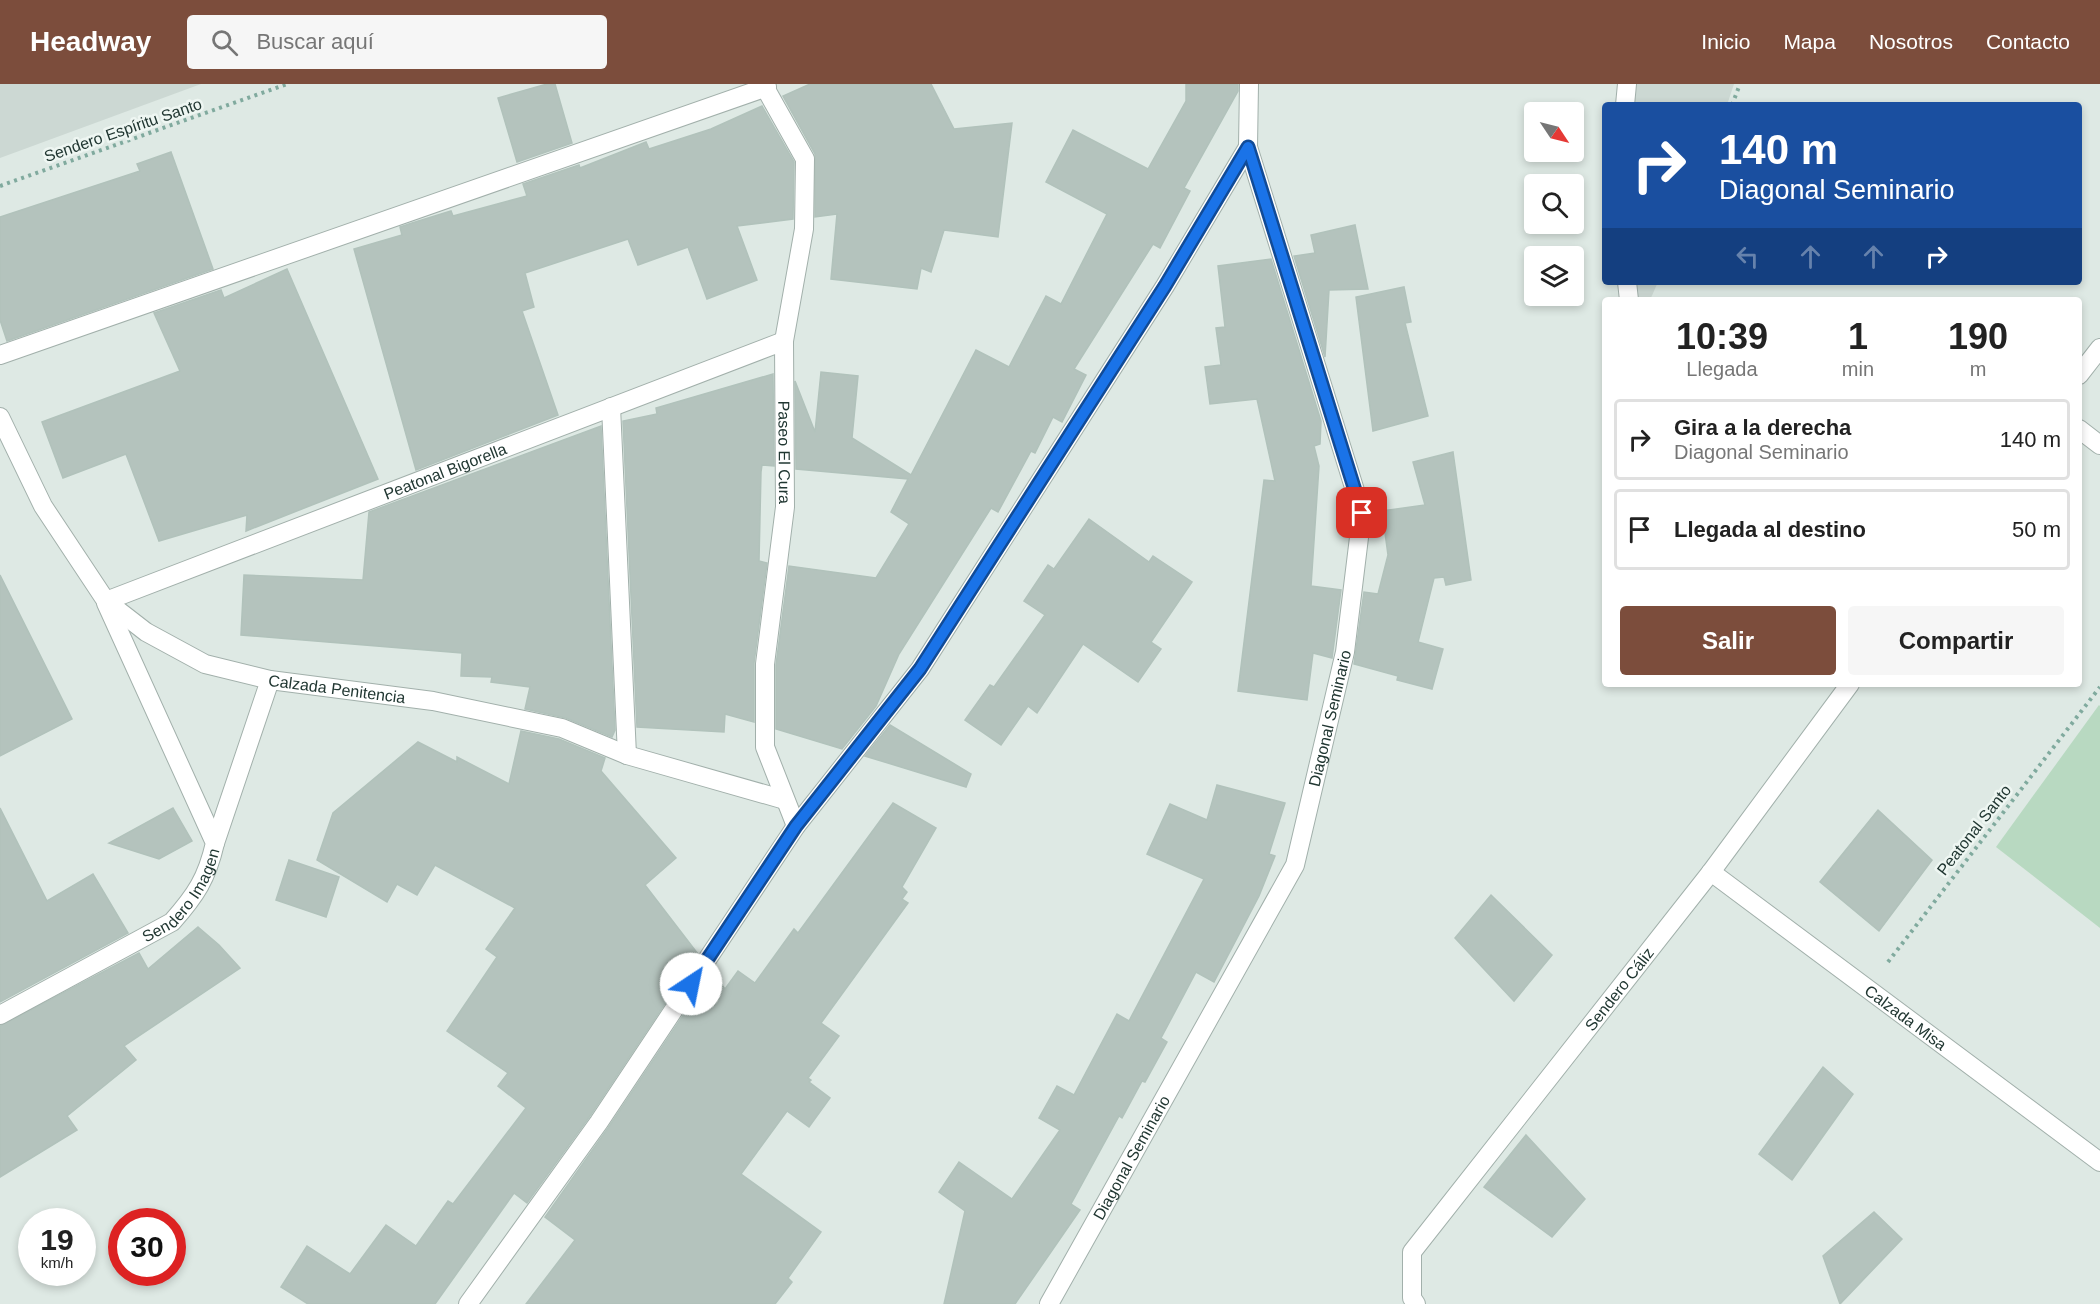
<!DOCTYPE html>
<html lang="es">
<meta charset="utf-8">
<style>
body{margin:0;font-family:Helvetica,sans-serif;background:#f6f6f6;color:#222;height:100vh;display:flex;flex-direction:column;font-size:22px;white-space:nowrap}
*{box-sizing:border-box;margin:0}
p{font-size:20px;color:#767676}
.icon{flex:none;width:33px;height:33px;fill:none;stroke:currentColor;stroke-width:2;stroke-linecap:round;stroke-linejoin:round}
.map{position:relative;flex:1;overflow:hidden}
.drawer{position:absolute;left:1602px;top:213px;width:480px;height:390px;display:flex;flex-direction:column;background:#fff;border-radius:6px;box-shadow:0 3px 9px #0003}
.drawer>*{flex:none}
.top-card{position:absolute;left:1602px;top:18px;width:480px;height:183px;border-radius:6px;box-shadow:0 3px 9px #0003;background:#1a4fa0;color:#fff;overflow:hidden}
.needle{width:39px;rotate:125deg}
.controls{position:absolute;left:1524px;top:18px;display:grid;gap:12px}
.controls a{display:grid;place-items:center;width:60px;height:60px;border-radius:6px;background:#fff;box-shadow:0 3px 9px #0003;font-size:30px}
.speed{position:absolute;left:18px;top:1124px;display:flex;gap:12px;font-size:30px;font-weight:700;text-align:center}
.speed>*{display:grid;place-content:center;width:78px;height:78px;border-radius:50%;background:#fff;box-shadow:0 3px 9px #0003;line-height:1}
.speed small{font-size:15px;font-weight:400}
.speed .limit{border:9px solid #d22;background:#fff;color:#111}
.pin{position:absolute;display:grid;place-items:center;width:51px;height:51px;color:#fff;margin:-26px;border-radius:12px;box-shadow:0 3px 9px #0006}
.me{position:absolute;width:66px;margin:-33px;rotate:34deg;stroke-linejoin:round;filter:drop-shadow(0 0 4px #0008)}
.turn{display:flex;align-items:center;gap:21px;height:126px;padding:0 18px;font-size:27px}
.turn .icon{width:78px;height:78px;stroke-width:2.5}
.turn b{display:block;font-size:42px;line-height:51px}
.lanes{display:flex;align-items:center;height:57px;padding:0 18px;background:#0003;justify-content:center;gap:30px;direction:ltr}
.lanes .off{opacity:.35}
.eta{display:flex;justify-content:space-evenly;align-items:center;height:102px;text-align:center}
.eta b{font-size:36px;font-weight:600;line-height:42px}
.action{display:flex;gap:12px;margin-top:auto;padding:12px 18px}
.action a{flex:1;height:69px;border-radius:6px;background:#7c4d3c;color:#fff;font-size:24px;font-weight:600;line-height:69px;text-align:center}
.action a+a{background:#f6f6f6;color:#222}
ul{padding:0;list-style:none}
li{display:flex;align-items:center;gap:18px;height:81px;margin:0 12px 9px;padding:0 6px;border:3px solid #e0e0e0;border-radius:6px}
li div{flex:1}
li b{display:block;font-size:22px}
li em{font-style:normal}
header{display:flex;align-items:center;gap:36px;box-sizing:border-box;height:84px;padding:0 30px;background:#7c4d3c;color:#fff}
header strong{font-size:28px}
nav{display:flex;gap:33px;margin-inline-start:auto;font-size:21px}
.search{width:420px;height:54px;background:#f6f6f6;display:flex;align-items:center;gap:15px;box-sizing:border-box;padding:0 21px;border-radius:6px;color:#767676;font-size:22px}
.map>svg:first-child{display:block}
.built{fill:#ccd8d3}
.green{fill:#b8d9c1}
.building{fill:#b4c3bd;stroke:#b1c2bb;stroke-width:1.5}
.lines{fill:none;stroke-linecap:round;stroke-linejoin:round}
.service-casing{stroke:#a2b0ab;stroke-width:20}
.minor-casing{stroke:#a2b0ab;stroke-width:20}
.tertiary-casing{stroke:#a2b0ab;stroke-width:20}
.path{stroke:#80aa9e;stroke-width:4;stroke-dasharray:3 4.5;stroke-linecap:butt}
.service{stroke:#fff;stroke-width:18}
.minor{stroke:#fff;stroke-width:18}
.tertiary{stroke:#fff;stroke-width:18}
.route-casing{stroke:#114b97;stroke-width:15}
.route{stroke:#1a73e8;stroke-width:10}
.labels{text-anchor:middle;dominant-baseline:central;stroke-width:5;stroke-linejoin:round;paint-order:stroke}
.street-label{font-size:16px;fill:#213732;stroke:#eef6f2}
</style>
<header>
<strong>Headway</strong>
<div class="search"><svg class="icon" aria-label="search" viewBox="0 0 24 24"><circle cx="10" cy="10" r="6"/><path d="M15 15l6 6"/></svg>Buscar aquí</div>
<nav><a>Inicio</a><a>Mapa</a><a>Nosotros</a><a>Contacto</a></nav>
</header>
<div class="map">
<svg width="2100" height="1220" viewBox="0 0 2100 1220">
<rect width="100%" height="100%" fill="#dee9e4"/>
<g class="built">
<path d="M 0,0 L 201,0 L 0,74 Z"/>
<path d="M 1635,0 L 1734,0 L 1727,21 L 1633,21 Z"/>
<path d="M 1632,198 L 1658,198 L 1650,216 L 1635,216 Z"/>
</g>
<path class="green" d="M 2099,621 L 2100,622 L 2100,844 L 1996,763 Z"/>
<g class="building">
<path d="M 547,0 L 555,0 L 572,59 L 517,78 L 498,14 Z"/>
<path d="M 810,0 L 931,0 L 954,45 L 1012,39 L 998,153 L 944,146 L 931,188 L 921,184 L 917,205 L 831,195 L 837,130 L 815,133 L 815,70 L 783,12 Z"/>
<path d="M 1186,0 L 1238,0 L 1238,7 L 1184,104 L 1190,107 L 1160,164 L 1153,160 L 1074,285 L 1086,291 L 1062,338 L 1053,333 L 1035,369 L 1031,367 L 998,428 L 991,424 L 899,570 L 876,622 L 842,665 L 776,645 L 776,581 L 789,482 L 876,494 L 909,440 L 891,428 L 908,395 L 796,385 L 795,297 L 815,348 L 821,288 L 858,292 L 852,354 L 911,391 L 976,266 L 1009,283 L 1046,212 L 1061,220 L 1107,130 L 1046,98 L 1073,46 L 1148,85 L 1186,17 Z"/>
<path d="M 762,22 L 794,78 L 793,135 L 737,142 L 757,196 L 707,215 L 688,163 L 638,181 L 628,155 L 525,189 L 534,223 L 522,227 L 558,331 L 416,386 L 354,165 L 402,151 L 400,143 L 412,139 L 451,127 L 453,132 L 527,112 L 523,100 L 579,81 L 580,84 L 646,58 L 649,65 L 711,45 Z"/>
<path d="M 171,68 L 213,185 L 7,257 L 0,236 L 0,133 L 140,87 L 137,80 Z"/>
<path d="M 1355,141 L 1368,205 L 1329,206 L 1325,273 L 1294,172 L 1315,169 L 1311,151 Z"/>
<path d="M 1271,175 L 1321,337 L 1320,360 L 1314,362 L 1319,382 L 1311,502 L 1341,506 L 1332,574 L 1313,569 L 1307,616 L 1238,607 L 1264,396 L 1275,397 L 1257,315 L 1210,320 L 1205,283 L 1221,281 L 1216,244 L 1225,243 L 1218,182 Z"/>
<path d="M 287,185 L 378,395 L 246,447 L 247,431 L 159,457 L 126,370 L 63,394 L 42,338 L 180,287 L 154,229 L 221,206 L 224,214 Z"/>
<path d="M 1404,203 L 1411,238 L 1405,239 L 1428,332 L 1373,347 L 1356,213 Z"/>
<path d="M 773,290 L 774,382 L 762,381 L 761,388 L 759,477 L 767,479 L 754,579 L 754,638 L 725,630 L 724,648 L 637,643 L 623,337 L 657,330 L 656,324 Z"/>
<path d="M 601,342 L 615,646 L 612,653 L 566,634 L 525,625 L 530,603 L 491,598 L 492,593 L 461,592 L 462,569 L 241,551 L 244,491 L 363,496 L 369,428 Z"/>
<path d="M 1453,368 L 1471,496 L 1446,501 L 1444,493 L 1434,494 L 1418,558 L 1443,565 L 1432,605 L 1397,596 L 1398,592 L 1354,580 L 1364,508 L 1378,510 L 1388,471 L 1382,427 L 1425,421 L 1413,378 Z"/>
<path d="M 1089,435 L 1149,478 L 1153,472 L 1192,498 L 1151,558 L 1161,565 L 1138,598 L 1083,560 L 1037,629 L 1028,622 L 1001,661 L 965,636 L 990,601 L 994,603 L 1045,531 L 1024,517 L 1048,481 L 1054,485 Z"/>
<path d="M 0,491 L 72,635 L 0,672 Z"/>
<path d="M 890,641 L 971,690 L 966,703 L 865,672 Z"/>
<path d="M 521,647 L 559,655 L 605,674 L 601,687 L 676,774 L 645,801 L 698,870 L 590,1032 L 527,1119 L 514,1109 L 435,1220 L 308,1220 L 281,1203 L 307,1162 L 350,1190 L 386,1141 L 416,1162 L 448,1117 L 453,1120 L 526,1024 L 498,1002 L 508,989 L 447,947 L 497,873 L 486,865 L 515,824 L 435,781 L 417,811 L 397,800 L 387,818 L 317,776 L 333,729 L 418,658 L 457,678 L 457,673 L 509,700 Z"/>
<path d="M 1217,701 L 1285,719 L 1269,770 L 1275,772 L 1259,812 L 1214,898 L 1196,888 L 1161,954 L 1167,958 L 1145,998 L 1142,997 L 1122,1034 L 1119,1032 L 1071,1120 L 1080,1126 L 1015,1220 L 944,1220 L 965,1127 L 939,1108 L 959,1078 L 1012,1115 L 1060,1046 L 1039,1034 L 1057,1002 L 1074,1011 L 1117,930 L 1129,937 L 1204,795 L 1147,770 L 1170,720 L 1207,736 Z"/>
<path d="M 893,719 L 936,744 L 902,803 L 907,808 L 902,815 L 908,819 L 821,939 L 839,952 L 808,994 L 811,996 L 809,998 L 830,1014 L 809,1043 L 787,1027 L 741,1090 L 821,1148 L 788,1194 L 792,1198 L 775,1220 L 526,1220 L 575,1156 L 545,1133 L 608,1044 L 712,888 L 725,905 L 738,887 L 755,899 L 794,845 L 798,849 Z"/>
<path d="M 0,724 L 47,817 L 93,790 L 128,849 L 0,918 Z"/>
<path d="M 173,724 L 192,757 L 159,775 L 109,759 Z"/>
<path d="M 1878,726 L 1932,776 L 1879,847 L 1820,798 Z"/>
<path d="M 289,776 L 339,793 L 326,833 L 276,816 Z"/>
<path d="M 1491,811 L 1552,871 L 1514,917 L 1455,854 Z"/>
<path d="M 198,843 L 219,861 L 240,884 L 124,962 L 136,976 L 67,1032 L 77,1046 L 0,1093 L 0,942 L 139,869 L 148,885 Z"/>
<path d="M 1823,983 L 1853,1010 L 1792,1096 L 1759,1070 Z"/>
<path d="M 1526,1051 L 1585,1115 L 1552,1153 L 1484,1103 Z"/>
<path d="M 1874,1128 L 1902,1155 L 1840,1220 L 1823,1172 Z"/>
</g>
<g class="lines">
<g class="service-casing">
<g id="service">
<path d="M 0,271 L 767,3"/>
<path d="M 611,323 L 627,671"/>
<path id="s1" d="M 106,517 L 784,257"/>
</g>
</g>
<g class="minor-casing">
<g id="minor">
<path id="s2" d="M 763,0 L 805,75 L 804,145 L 784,257 L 785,423 L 765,580 L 765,663 L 796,742"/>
<path d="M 1625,21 L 1627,0"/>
<path d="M 1627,198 L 1629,216"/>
<path id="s3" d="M 0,333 L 43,422 L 106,517 L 146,548 L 205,580 L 270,596 L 433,617 L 562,644 L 627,671 L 785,716"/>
<path d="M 2079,345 L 2100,361"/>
<path d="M 215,759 L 270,596"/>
<path id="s4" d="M 1711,788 L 2100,1078"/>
<path id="s5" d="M 0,931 L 172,838 C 196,811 207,794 215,759 L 106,519"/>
<path d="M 468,1220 L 599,1038 L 796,742 L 920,585 L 1165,202 L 1248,63"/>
<path id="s6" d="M 1049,1220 L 1295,781 L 1345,568 L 1362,429 L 1248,63 L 1249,0"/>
</g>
</g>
<g class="tertiary-casing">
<g id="tertiary">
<path d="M 2079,291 L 2100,264"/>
<path id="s7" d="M 1416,1220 L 1412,1214 L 1412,1168 L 1711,788 L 1850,600"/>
</g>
</g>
<g class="path">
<path d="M 1732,21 L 1740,0"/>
<path d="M 0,102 L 287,0"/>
<path d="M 1888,878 L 2100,603"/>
</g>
<use href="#service" class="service"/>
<use href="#minor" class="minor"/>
<use href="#tertiary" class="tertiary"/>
</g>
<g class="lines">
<g class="route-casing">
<path id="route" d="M 691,900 L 796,742 L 920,585 L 1165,202 L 1248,63 L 1362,429"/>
</g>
<use href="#route" class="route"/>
</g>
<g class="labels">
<g class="street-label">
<text transform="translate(123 46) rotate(-19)">Sendero Espíritu Santo</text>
<text stroke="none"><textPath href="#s2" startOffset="381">Paseo El Cura</textPath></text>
<text stroke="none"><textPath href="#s1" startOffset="363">Peatonal Bigorella</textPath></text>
<text stroke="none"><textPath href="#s3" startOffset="465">Calzada Penitencia</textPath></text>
<text stroke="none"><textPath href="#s6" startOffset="654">Diagonal Seminario</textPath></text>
<text transform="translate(1974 746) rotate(-52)">Peatonal Santo</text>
<text stroke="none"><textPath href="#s5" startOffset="222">Sendero Imagen</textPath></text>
<text stroke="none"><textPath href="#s7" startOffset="388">Sendero Cáliz</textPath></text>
<text stroke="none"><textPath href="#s4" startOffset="243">Calzada Misa</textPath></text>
<text stroke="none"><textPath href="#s6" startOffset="168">Diagonal Seminario</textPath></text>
</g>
</g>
</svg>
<div class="controls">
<a><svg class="needle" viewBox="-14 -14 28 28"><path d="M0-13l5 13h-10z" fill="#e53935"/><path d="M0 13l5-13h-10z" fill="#767676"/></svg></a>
<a><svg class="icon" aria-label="search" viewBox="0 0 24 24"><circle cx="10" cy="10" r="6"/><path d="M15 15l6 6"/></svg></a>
<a><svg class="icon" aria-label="layers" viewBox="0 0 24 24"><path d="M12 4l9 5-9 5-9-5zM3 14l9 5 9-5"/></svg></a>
</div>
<div class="speed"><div>19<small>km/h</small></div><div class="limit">30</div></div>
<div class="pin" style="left:1362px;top:429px;background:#d93025"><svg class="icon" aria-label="arrive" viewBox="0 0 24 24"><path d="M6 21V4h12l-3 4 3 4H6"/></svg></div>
<svg class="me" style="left:691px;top:900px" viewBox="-20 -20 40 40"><circle r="19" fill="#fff"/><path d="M0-13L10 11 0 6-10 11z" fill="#1a73e8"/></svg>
<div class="top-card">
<div class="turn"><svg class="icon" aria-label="right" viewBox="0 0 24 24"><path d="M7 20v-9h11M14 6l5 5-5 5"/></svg><div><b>140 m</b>Diagonal Seminario</div></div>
<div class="lanes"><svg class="icon off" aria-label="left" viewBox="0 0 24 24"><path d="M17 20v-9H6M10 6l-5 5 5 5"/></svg><svg class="icon off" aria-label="ahead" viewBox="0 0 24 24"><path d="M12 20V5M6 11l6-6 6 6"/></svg><svg class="icon off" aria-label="ahead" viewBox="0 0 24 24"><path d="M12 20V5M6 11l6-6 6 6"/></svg><svg class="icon" aria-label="right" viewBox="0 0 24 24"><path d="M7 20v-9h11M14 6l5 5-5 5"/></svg></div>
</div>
<section class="drawer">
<div class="eta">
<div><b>10:39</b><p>Llegada</p></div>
<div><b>1</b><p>min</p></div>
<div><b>190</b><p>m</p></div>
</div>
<ul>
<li><svg class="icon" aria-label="right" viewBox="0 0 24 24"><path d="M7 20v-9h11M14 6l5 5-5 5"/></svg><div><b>Gira a la derecha</b><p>Diagonal Seminario</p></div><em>140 m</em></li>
<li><svg class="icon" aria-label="arrive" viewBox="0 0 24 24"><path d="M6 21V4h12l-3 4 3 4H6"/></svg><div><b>Llegada al destino</b></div><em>50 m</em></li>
</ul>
<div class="action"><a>Salir</a><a>Compartir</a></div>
</section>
</div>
